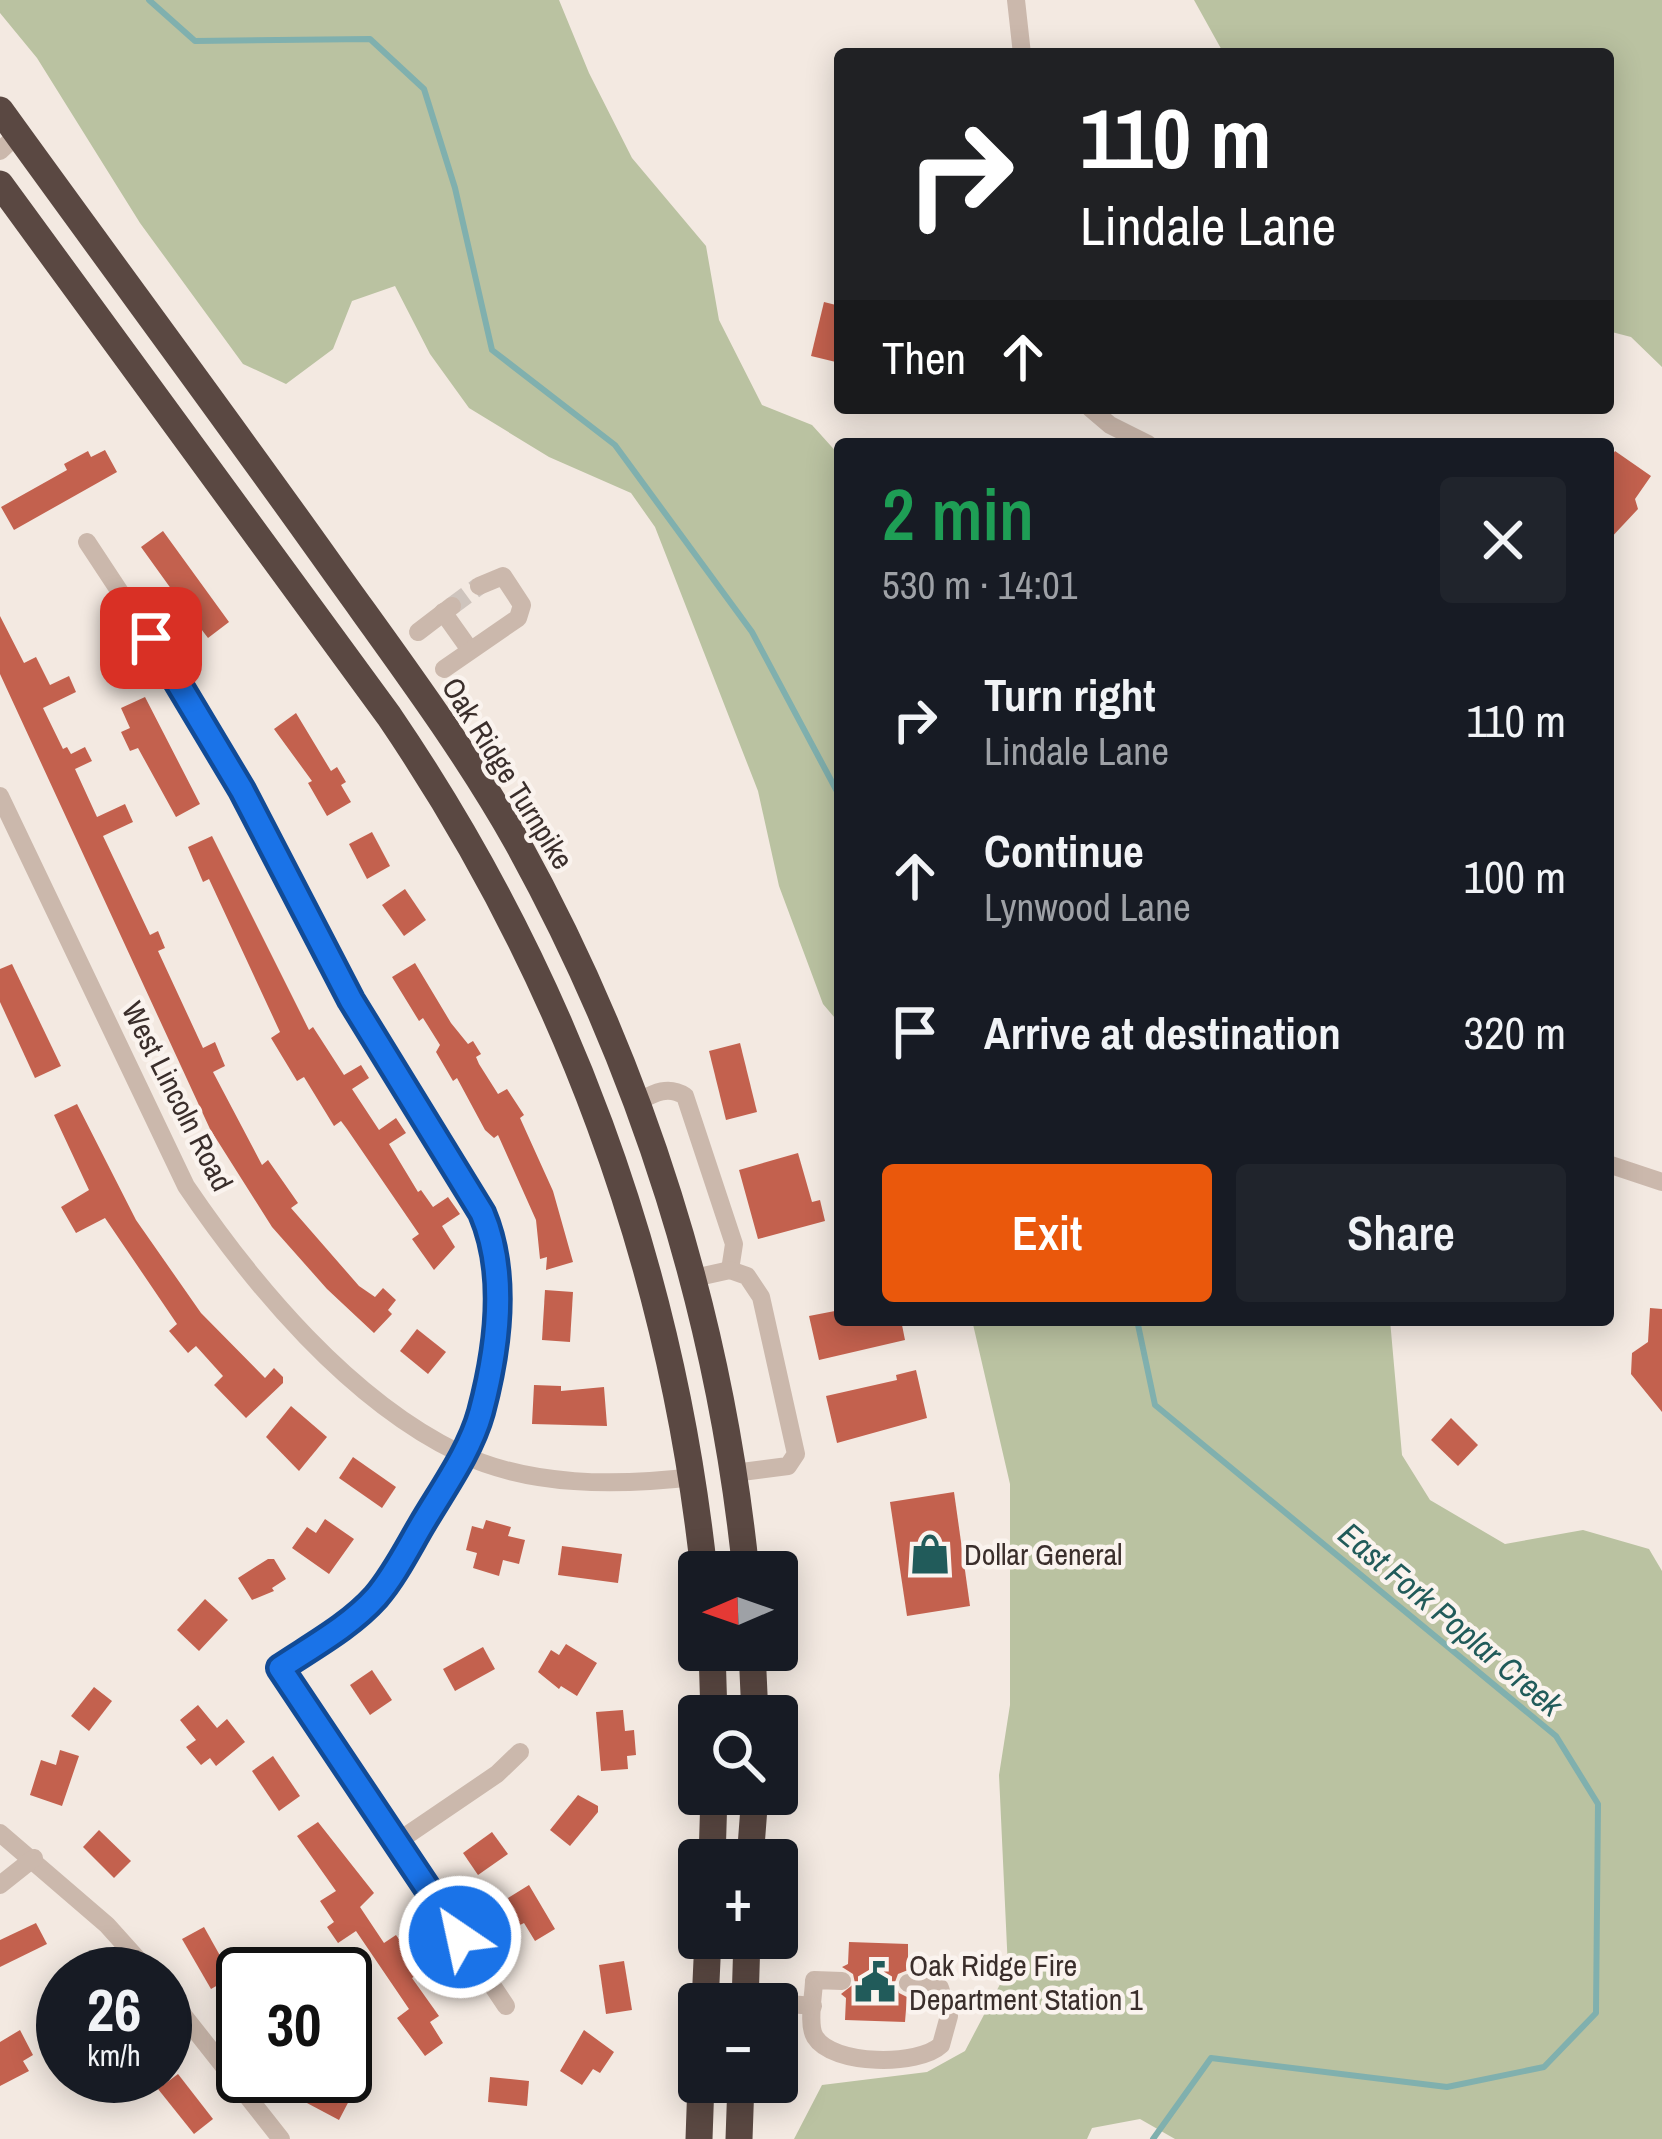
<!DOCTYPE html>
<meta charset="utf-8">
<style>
body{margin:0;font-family:"Archivo Narrow",sans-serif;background:#20242c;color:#f1f3f6;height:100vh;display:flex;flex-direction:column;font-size:45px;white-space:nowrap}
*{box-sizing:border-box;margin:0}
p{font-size:39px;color:#9ea1a6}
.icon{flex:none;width:66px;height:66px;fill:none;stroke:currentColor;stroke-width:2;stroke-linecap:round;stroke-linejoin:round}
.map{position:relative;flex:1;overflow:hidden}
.drawer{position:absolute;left:834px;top:438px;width:780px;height:888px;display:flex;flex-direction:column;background:#171b24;border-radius:12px;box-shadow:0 6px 30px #0003}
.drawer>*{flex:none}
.banner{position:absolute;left:834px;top:48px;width:780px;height:366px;border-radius:12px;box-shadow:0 6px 30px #0003;background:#202124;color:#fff;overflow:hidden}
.needle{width:78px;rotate:268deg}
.buttons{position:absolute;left:678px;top:1551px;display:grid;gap:24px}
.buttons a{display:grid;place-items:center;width:120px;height:120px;border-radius:12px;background:#171b24;box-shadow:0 6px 30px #0003;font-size:60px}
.speed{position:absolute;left:36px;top:1947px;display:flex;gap:24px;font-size:60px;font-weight:700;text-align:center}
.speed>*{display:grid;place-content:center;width:156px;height:156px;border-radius:50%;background:#171b24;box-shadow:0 6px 30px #0003;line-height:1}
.speed small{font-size:30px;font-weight:400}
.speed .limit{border:6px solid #111;border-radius:18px;background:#fff;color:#111}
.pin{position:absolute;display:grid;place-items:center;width:102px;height:102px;color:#fff;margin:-51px;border-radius:24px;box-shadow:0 6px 18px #0006}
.me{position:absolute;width:132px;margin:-66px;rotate:326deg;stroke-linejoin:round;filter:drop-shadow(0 0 9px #0008)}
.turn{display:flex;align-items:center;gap:42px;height:252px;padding:0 48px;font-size:54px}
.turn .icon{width:156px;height:156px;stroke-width:2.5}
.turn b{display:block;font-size:84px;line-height:102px}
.then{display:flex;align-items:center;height:114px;padding:0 48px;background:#0003;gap:24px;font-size:45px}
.round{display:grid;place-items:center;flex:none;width:126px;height:126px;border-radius:12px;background:#20242c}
.head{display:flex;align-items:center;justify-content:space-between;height:204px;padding:0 48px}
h1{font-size:72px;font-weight:600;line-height:90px;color:#1e9e55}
.button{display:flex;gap:24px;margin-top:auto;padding:24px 48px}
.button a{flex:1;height:138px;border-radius:12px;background:#ea580c;color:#fff;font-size:48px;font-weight:600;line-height:138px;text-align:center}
.button a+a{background:#20242c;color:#f1f3f6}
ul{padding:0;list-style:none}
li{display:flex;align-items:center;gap:36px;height:156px;padding:0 48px}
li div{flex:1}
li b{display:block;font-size:45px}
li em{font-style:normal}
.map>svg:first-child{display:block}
.green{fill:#bac2a1}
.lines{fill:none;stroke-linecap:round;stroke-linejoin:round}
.stream{stroke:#80b0ae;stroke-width:6}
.building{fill:#c3614e}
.minor-tunnel{stroke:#cec4bd;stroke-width:18;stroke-dasharray:18 9;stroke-linecap:butt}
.minor{stroke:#cbb8ac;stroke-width:18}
.highway{stroke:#5a4842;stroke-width:27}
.route-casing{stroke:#114b97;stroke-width:30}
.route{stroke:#1a73e8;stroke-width:21}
.labels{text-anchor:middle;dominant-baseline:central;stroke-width:9;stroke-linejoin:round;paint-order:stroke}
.street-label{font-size:30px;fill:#3a2e2b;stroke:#faf3ee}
.poi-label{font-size:30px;fill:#3a2e2b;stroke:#faf3ee;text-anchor:start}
.water-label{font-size:33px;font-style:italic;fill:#215b5a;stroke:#faf3ee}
</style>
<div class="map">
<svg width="1662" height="2139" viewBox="0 0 1662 2139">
<rect width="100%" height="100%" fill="#f3e9e1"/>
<g class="green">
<path d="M 0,0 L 559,0 L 589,73 L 632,158 L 706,246 L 719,320 L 762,405 L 812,425 L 840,456 L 840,1024 L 823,1004 L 779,886 L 758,791 L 655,527 L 631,493 L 549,457 L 469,408 L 430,354 L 395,286 L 352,301 L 333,349 L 286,384 L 243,364 L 140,223 L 37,58 L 0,13 Z"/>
<path d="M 1194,0 L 1662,0 L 1662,367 L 1631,337 L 1608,331 L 1608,54 L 1224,54 Z"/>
<path d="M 972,1320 L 1390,1320 L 1402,1455 L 1430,1500 L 1505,1544 L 1583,1530 L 1649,1549 L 1662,1571 L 1662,2139 L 1175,2139 L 1140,2119 L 1092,2128 L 1087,2139 L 794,2139 L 822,2085 L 927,2072 L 965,2051 L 1008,1969 L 999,1775 L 1010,1705 L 1010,1484 Z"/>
</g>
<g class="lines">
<g class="stream">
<path d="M 149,0 L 195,41 L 370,39 L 424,89 L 455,188 L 492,350 L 615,445 L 752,632 L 840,797"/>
<path d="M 1137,1320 L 1155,1405 L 1556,1736 L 1598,1804 L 1596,2013 L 1544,2067 L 1447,2087 L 1211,2058 L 1153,2139"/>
</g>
</g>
<g class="building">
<path d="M 824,302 L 840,306 L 840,363 L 811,356 Z"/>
<path d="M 105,450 L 117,472 L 14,530 L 1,507 L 67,470 L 64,464 L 88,451 L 91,457 Z"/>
<path d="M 1615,451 L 1651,476 L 1635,499 L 1638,509 L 1608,541 L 1608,462 Z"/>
<path d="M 163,531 L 229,622 L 208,638 L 192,617 L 178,626 L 169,613 L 182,604 L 141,547 Z"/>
<path d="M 0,616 L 24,663 L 36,657 L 50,685 L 69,676 L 76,692 L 43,708 L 63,749 L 67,747 L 71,754 L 85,747 L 92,761 L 75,769 L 97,817 L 125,804 L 133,822 L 103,836 L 150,935 L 158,931 L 165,948 L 158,951 L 203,1048 L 215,1042 L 225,1066 L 213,1072 L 262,1165 L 268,1160 L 298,1203 L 291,1208 L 359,1286 L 375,1297 L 383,1288 L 396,1300 L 388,1310 L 392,1314 L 374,1333 L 327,1289 L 272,1227 L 210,1129 L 0,674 Z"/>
<path d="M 145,697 L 200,804 L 176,817 L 138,748 L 130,751 L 121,732 L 130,728 L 121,708 Z"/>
<path d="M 296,713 L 331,771 L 337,767 L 346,782 L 341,785 L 351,802 L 327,816 L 308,783 L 312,781 L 274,729 Z"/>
<path d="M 372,832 L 390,866 L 367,879 L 349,844 Z"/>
<path d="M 212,836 L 309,1030 L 313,1027 L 344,1075 L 361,1065 L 369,1078 L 352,1089 L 379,1130 L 396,1118 L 406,1133 L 389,1144 L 418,1192 L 421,1190 L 433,1207 L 448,1197 L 460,1214 L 442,1226 L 455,1247 L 434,1270 L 412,1239 L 419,1234 L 347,1129 L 341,1121 L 334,1126 L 304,1077 L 297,1081 L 271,1038 L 280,1032 L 209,879 L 203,882 L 188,847 Z"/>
<path d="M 405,889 L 426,920 L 404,936 L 382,905 Z"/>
<path d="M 415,963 L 451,1023 L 468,1044 L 473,1041 L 481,1054 L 476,1057 L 479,1064 L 498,1094 L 507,1089 L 524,1115 L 520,1118 L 553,1191 L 573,1262 L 546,1270 L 547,1257 L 540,1259 L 536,1220 L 498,1135 L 494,1138 L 485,1130 L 457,1078 L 453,1081 L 436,1052 L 440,1045 L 423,1018 L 419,1021 L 392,977 Z"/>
<path d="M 12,964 L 61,1066 L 35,1078 L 0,1002 L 0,969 Z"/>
<path d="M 740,1043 L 757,1112 L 726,1120 L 709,1051 Z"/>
<path d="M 77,1104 L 136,1220 L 201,1313 L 265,1378 L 274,1368 L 283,1377 L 283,1383 L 246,1418 L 214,1385 L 223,1376 L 196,1346 L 188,1353 L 169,1331 L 177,1324 L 105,1218 L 76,1233 L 61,1207 L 89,1190 L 54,1115 Z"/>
<path d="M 798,1153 L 812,1202 L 820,1200 L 825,1221 L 758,1239 L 739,1170 Z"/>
<path d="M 545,1290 L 573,1292 L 570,1342 L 542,1340 Z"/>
<path d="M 1650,1308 L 1662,1309 L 1662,1412 L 1631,1374 L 1632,1353 L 1648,1342 Z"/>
<path d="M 840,1310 L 840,1320 L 901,1320 L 905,1340 L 819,1360 L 809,1316 Z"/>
<path d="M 417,1329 L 446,1352 L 428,1374 L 400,1351 Z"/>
<path d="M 916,1370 L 927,1418 L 837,1443 L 826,1396 L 897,1380 L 896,1375 Z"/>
<path d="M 534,1385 L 561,1386 L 561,1391 L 604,1387 L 607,1426 L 532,1424 Z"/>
<path d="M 291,1406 L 327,1437 L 299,1471 L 266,1437 Z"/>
<path d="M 1451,1418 L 1478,1445 L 1458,1466 L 1431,1440 Z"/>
<path d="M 353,1457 L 396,1487 L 382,1508 L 339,1478 Z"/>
<path d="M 954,1492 L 970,1606 L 907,1616 L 890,1502 Z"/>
<path d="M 325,1519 L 354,1539 L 329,1574 L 292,1548 L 307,1527 L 316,1533 Z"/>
<path d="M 486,1520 L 511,1527 L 508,1536 L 525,1540 L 519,1564 L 503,1560 L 499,1576 L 473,1568 L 477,1553 L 466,1550 L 472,1526 L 483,1529 Z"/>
<path d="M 562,1546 L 622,1554 L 618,1583 L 558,1575 Z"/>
<path d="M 268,1559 L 274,1559 L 286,1579 L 272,1588 L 274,1591 L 252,1600 L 238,1578 Z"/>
<path d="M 205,1599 L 228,1620 L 199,1651 L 177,1630 Z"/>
<path d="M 566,1644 L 597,1663 L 577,1696 L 561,1686 L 559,1689 L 538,1672 L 551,1650 L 559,1655 Z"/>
<path d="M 483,1647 L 495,1669 L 455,1691 L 443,1669 Z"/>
<path d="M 372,1670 L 392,1700 L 370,1715 L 350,1685 Z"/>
<path d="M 94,1687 L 112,1701 L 89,1731 L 71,1716 Z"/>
<path d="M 198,1705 L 217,1728 L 227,1719 L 245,1742 L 216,1766 L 210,1758 L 201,1765 L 186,1747 L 196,1740 L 180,1720 Z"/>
<path d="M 623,1710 L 625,1731 L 634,1730 L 636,1755 L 627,1756 L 628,1769 L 601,1771 L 596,1712 Z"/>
<path d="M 60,1750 L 79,1756 L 62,1806 L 30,1795 L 41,1760 L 56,1765 Z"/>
<path d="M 273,1756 L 300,1796 L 279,1811 L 252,1771 Z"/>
<path d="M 578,1795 L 598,1806 L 598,1812 L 570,1846 L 550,1830 Z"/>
<path d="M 318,1822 L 374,1893 L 360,1907 L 384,1943 L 396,1935 L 409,1954 L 421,1945 L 434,1963 L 412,1978 L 439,2016 L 430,2022 L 443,2043 L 425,2056 L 397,2018 L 409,2009 L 356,1931 L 338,1943 L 327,1927 L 334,1922 L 320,1901 L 336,1891 L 297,1836 Z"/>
<path d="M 99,1830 L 131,1861 L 114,1878 L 83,1847 Z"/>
<path d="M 492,1832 L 508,1854 L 478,1875 L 463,1853 Z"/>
<path d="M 529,1885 L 555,1929 L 535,1941 L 524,1923 L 520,1925 L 508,1898 Z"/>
<path d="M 36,1923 L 47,1944 L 0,1967 L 0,1940 Z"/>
<path d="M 204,1927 L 232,1977 L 211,1989 L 182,1939 Z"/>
<path d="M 849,1942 L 908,1944 L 908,1970 L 898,1974 L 895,1982 L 899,1993 L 907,1997 L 905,2022 L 845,2020 L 846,1998 L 841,1994 L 855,1983 L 853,1974 L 842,1967 L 848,1964 Z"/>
<path d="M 624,1961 L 632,2010 L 606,2014 L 599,1965 Z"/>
<path d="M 20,2030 L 33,2055 L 23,2061 L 29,2071 L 0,2086 L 0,2042 Z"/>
<path d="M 584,2030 L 614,2052 L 600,2073 L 593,2069 L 582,2085 L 560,2071 Z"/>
<path d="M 178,2074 L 213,2119 L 194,2134 L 158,2089 Z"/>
<path d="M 299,2076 L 327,2076 L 337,2081 L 333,2088 L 351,2097 L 339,2120 L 290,2094 Z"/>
<path d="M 490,2077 L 529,2081 L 527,2106 L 488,2102 Z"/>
</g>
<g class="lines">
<path class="minor-tunnel" d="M 452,606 L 479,586"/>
<g class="minor">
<path d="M 1016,0 L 1022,54"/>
<path d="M 0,151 L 18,134"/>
<path d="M 1090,408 L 1110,425 L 1148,444"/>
<path d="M 87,542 L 203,718 L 351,1000 L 482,1213 L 494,1241 L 500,1273 L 481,1413 L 462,1455 L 378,1596 L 357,1616 L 280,1668 L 506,2006"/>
<path d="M 443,612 L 470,650"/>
<path d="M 418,632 L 452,606"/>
<path d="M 444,669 L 518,618 L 522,605 L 503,576 L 479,586"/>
<path d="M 0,796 L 186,1186 C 253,1285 349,1400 459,1453 C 530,1487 617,1486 694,1477"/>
<path d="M 637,1102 C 654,1093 668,1085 685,1096 L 734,1244 L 730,1270 L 747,1276 L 761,1297 L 796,1454 L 788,1466 L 734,1473"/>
<path d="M 1608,1164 L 1662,1182"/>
<path d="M 694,1278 L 730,1270"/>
<path d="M 0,1833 L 107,1925 L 151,1974"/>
<path d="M 397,1842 L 497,1774 L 520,1752"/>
<path d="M 0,1885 L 34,1858"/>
<path d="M 842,1981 L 814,1980 C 814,1995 807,2024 815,2037 C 833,2066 919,2066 941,2045 L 949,2016 L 940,1988 L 908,1983"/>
<path d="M 165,1992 L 281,2139"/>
<path d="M 745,2000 L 813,2006"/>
</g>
<g class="highway">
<path d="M 0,110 C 111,264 225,417 335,572 C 398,660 464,748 517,842 C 642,1068 720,1316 746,1572"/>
<path d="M 0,184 L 389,716 C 564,973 671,1263 704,1572"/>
<path d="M 712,1650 L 714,1716"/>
<path d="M 752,1650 L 755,1716"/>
<path d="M 712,1860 L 714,1794"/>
<path d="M 750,1860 L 755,1794"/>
<path d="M 705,2004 L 708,1938"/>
<path d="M 745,2004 L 747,1938"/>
<path d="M 699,2139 L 701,2082"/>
<path d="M 739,2139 L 741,2082"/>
</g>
</g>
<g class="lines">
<g class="route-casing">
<path id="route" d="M 151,638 L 242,790 L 351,1000 L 482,1213 C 508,1274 498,1348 481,1412 C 470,1452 442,1490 421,1526 C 407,1550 394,1576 376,1597 C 350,1626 313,1646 280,1668 L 460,1937"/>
</g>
<use href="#route" class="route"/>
</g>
<defs>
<g id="shop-bare" transform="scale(3.24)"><path d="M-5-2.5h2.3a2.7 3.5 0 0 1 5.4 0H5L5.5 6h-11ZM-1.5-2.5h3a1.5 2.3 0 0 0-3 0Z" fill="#215b5a" stroke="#faf3ee" stroke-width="2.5" paint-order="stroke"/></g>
<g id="civic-bare" transform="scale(3.24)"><path d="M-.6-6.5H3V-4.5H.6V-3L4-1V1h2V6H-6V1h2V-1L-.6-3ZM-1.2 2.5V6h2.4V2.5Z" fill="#215b5a" stroke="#faf3ee" stroke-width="2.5" paint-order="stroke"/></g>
</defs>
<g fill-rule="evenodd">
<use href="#shop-bare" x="930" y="1554"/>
<use href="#civic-bare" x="875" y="1982"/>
</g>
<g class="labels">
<g class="street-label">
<text transform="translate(508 773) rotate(58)">Oak Ridge Turnpike</text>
<text transform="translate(178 1096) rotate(63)">West Lincoln Road</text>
</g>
<g class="poi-label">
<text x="964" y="1554">Dollar General</text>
<text x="909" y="1965">Oak Ridge Fire<tspan x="909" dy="34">Department Station 1</tspan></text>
</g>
<g class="water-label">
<text transform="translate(1451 1619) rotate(40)">East Fork Poplar Creek</text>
</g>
</g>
</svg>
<div class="buttons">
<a><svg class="needle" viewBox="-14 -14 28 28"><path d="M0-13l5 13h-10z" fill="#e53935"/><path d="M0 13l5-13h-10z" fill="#9ea1a6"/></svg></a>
<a><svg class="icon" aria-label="search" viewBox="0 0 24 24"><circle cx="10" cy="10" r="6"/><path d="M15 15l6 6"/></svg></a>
<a>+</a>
<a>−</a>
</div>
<div class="speed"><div>26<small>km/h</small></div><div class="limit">30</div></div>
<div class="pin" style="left:151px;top:638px;background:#d93025"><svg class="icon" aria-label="arrive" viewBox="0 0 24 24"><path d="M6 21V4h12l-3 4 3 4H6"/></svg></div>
<svg class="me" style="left:460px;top:1937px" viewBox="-20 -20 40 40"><circle r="17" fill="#1a73e8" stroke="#fff" stroke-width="3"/><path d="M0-11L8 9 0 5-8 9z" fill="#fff"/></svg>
<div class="banner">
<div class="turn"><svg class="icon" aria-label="right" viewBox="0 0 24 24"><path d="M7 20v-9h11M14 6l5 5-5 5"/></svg><div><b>110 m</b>Lindale Lane</div></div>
<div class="then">Then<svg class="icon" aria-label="ahead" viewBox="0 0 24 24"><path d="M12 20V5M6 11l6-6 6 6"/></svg></div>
</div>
<section class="drawer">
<div class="head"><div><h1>2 min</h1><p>530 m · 14:01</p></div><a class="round"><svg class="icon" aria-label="close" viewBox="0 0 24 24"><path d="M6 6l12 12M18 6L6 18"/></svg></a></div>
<ul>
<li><svg class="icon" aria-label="right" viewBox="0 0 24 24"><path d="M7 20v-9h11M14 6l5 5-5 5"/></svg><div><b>Turn right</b><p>Lindale Lane</p></div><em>110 m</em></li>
<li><svg class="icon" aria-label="ahead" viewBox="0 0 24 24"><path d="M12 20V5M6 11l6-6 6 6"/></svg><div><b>Continue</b><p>Lynwood Lane</p></div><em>100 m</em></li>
<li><svg class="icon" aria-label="arrive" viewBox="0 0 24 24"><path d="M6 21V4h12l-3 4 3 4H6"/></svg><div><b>Arrive at destination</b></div><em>320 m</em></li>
</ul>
<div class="button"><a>Exit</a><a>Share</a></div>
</section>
</div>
